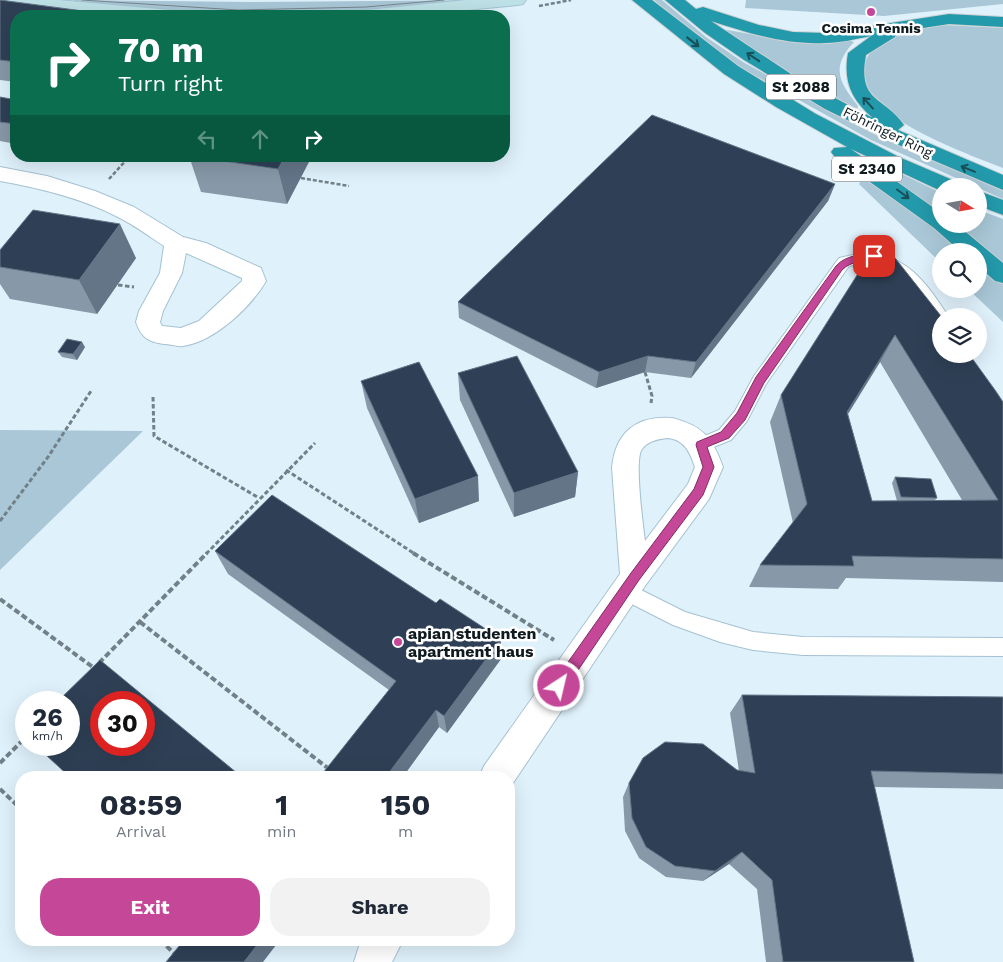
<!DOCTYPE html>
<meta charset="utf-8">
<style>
body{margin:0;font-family:"Work Sans",sans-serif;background:#f2f2f3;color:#1f2937;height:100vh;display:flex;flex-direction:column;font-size:19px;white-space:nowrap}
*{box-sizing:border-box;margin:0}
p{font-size:16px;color:#747a83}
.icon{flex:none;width:28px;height:28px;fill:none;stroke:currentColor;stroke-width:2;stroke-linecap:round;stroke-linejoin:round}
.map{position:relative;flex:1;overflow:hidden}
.details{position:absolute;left:15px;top:771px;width:500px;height:175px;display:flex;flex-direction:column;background:#fff;border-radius:20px;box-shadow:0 5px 20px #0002}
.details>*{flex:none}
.guide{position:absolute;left:10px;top:10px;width:500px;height:152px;border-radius:20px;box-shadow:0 5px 20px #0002;background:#0b6e4f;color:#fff;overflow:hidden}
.needle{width:32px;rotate:101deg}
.buttons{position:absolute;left:932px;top:178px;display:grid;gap:10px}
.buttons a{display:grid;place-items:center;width:55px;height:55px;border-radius:50%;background:#fff;box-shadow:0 5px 20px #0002;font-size:25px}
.speed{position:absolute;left:15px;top:691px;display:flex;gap:10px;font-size:25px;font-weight:700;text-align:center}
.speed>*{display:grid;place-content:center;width:65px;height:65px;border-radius:50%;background:#fff;box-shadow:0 5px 20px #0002;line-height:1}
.speed small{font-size:12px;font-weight:400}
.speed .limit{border:8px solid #d22;background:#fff;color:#111}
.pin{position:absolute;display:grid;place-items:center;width:42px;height:42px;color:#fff;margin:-21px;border-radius:10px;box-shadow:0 2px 8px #0006}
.me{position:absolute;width:55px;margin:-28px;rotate:35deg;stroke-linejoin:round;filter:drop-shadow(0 0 4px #0008)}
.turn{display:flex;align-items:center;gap:18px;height:105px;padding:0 25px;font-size:22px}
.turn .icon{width:65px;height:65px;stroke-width:2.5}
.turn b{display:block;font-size:35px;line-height:42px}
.lanes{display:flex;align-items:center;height:48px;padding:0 25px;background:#0003;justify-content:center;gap:25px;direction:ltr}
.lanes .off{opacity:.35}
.eta{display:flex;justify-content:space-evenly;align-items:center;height:85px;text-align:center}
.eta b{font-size:30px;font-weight:700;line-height:35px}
.action{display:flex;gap:10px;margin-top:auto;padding:10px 25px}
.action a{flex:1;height:58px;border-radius:20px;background:#c44798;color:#fff;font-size:20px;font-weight:700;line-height:58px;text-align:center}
.action a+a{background:#f2f2f3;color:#1f2937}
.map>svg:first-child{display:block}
.green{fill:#a9c7d7}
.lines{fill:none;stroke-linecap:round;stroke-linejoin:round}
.lane-casing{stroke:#a5c2d2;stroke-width:2}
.street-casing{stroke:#a5c2d2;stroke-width:2}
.secondary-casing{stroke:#a5c2d2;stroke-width:2}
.highway-casing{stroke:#cfd1d2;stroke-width:2}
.path-far2{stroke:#728087;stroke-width:2.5;stroke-dasharray:4 2;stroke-linecap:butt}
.path-far1{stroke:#728087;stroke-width:3;stroke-dasharray:4.5 2.5;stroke-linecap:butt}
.path{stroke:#728087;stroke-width:4;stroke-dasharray:6 3;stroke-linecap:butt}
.lane{fill:#fff;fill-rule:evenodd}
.street{fill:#fff;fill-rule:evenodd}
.secondary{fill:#bde1e6;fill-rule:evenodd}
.highway{fill:#239aab;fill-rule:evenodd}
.tram{stroke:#76858c;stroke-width:1}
.wall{fill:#8798a8;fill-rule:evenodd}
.shaded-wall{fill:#647588}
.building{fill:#2f4056;stroke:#647588;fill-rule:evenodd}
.oneway{stroke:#184e58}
.route{fill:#c44798;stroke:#7f2e63}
.poi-dot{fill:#c44798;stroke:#fff;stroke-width:2}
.labels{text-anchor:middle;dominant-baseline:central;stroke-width:5;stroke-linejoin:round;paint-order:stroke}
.far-poi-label{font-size:14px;font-weight:bold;fill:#101b20;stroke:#fff}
.far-street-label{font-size:14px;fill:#101b20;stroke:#fff}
.shield{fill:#fff;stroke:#585f63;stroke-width:1}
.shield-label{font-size:15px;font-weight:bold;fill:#101b20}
.poi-label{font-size:16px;font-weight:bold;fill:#101b20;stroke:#fff;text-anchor:start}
</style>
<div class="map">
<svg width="1003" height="962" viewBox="0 0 1003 962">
<rect width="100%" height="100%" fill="#dff1fb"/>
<g class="green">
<path d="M 74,0 L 251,2 L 489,0 C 455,4 421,8 387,11 C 282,19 175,14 71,3 Z"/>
<path d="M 654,0 L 662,0 L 706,37 L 743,62 L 876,135 L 1003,191 L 1003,199 L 871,140 L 736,65 L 700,39 Z"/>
<path d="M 746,0 L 1003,0 L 1003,4 L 884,16 L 745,8 Z"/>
<path d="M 944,25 L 1003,28 L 1003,168 C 967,154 905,131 878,103 C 845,70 872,39 910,30 C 921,28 933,27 944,25 Z"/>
<path d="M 722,29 L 794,42 L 827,44 L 849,40 L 854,42 C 831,67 838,81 858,106 L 857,109 L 804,82 Z"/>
<path d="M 873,160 L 941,193 L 941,224 L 979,224 L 979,210 L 1003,219 L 1003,322 L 968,289 L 979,289 L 979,251 L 941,251 L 941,263 L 859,184 Z"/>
<path d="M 0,430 L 143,431 L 0,570 Z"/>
</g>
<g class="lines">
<g class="lane-casing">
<g id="lane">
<path d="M 862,253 C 906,253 926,282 948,316 L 941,316 L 941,323 L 936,322 C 912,288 896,254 849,266 L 766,384 L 747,421 L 731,440 L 701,452 L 695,450 L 692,445 L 695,440 L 719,430 L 735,411 L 754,376 L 839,258 Z"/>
<path d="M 625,582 L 685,612 L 753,632 L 803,637 L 1003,638 L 1003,656 L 803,655 L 753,650 L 720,642 L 673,625 L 618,597 L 615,591 L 618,585 Z"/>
</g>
</g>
<g class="street-casing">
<g id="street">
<path d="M 0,167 L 47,176 L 95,191 L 134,207 L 183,237 L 206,243 L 261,268 L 266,281 C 251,307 214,342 183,346 C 177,347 170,344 164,344 C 148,342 141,337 136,322 L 139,311 L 160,273 L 164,246 C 149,236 134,225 118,217 C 81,198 40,188 0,181 ZM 186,253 L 242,278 L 242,281 L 199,321 L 181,328 L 162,326 L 160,322 L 163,311 L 182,273 Z"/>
<path d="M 672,418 C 703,426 712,437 723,467 L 709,499 L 645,586 L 509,789 L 509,778 L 479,778 L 484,766 L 620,574 L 612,468 C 615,433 636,415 672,418 ZM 667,438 C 684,439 690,452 695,467 L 688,484 L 645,541 C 643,525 634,459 642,449 C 648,441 658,439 667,438 Z"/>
<path d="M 361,940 L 403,940 L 392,962 L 354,962 Z"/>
</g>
</g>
<g class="secondary-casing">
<g id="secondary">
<path d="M 0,0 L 58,0 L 181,11 L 187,12 L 190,16 L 125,16 L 0,5 Z"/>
<path d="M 466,0 L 526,0 L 523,4 L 517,5 L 407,16 L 349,16 L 352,12 L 358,11 Z"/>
</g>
</g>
<g class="highway-casing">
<g id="highway">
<path d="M 632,0 L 652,0 L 738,66 L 816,114 L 899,157 L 955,181 L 958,186 L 941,186 L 941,191 L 851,149 L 941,213 L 941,224 L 956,224 L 1003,263 L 1003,283 L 995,281 L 979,267 L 979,251 L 960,251 L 934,228 L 834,156 L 831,152 L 834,148 L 847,147 L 776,107 L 724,74 Z"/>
<path d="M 665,0 L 685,0 L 696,9 L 703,7 L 759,25 L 793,32 L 826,33 L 949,14 L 1003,17 L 1003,27 L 949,24 L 897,32 L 895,37 L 866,55 C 857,103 884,96 904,125 L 898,130 L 1003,175 L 1003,190 L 909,150 L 825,109 L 744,60 L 705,33 ZM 711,21 C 748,33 785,45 825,43 C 840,43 856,39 871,36 L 848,53 C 843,81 851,100 873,118 L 797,78 Z"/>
<path d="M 979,191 L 1003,200 L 1003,215 L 979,206 Z"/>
</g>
</g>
<g class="path-far2">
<path d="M 539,6 L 571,0"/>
<path d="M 301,178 L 349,186"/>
<path d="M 109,179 L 130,156"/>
</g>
<g class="path-far1">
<path d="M 118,285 L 134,287"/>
<path d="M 645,372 L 652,396 L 651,403"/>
<path d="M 153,397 L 154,436 L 259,498"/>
<path d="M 286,470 L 415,554"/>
<path d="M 0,521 L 48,457 L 91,391"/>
<path d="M 206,554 L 315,443"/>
</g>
<g class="path">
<path d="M 413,553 L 554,640"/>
<path d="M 0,599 L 94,668"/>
<path d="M 140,622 L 329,769"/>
<path d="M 99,663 L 207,553"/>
<path d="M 0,763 L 26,737"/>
<path d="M 0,789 L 21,809"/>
<path d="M 160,940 L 176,955"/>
</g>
<use href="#lane" class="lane"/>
<use href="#street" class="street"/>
<use href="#secondary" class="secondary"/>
<use href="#highway" class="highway"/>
<path class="tram" d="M 82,0 L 238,10 L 366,7 L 444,0"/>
</g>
<g class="wall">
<path d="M 0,0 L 16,16 L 16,82 L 0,80 Z"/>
<path d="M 0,97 L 16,100 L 16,144 L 0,141 Z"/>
<path d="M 189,156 L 312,156 L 287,204 L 201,192 Z"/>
<path d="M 835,184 L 828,201 L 691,378 L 645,372 L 596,388 L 459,318 L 458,302 Z"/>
<path d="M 880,239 L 1003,402 L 1003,582 L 846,578 L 838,589 L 749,587 L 760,565 L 793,523 L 770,422 L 781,395 ZM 880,362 L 962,500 L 935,500 L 937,498 L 895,477 L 892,483 L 897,501 L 872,501 L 848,414 Z"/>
<path d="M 136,258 L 97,314 L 10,299 L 0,284 L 0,267 Z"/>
<path d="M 85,347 L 77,360 L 62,357 L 58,352 Z"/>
<path d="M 458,373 L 578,472 L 575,497 L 514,517 L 460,400 Z"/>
<path d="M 361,381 L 479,501 L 419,523 L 367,408 Z"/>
<path d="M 215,551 L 501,659 L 447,733 L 439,727 L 402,778 L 319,778 L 389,690 L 228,574 Z"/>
<path d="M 742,695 L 1003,697 L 1003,789 L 874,787 L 914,962 L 766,962 L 757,889 L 729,864 L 703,881 L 666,877 L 639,858 L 625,831 L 623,797 L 629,783 L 739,771 L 730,713 Z"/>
</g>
<g class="shaded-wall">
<path d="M 285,156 L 312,156 L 287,204 L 278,169 Z"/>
<path d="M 835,184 L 828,201 L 691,378 L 696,362 Z"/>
<path d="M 120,224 L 136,258 L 97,314 L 79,280 Z"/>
<path d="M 895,335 L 880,362 L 833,438 L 847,412 Z"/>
<path d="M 82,342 L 85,347 L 77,360 L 73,354 Z"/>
<path d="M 648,356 L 645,372 L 596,388 L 599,372 Z"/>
<path d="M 578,472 L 575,497 L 514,517 L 514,493 Z"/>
<path d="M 478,476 L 479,501 L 419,523 L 415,499 Z"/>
<path d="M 501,639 L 501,659 L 447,733 L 444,716 Z"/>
<path d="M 436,710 L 439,727 L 402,778 L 385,778 Z"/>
<path d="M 742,852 L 729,864 L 703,881 L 715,871 Z"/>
<path d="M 261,940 L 280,940 L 263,962 L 244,962 Z"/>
</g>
<g class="building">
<path d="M 0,0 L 121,16 L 16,16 L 16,62 L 0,60 Z"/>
<path d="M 0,97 L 16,100 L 16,124 L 0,122 Z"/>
<path d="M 652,115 L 835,184 L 696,362 L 648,356 L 599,372 L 458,302 Z"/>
<path d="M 189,156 L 285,156 L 278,169 Z"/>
<path d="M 33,210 L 120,224 L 79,280 L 0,267 L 0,250 Z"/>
<path d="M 880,239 L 941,316 L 941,354 L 969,354 L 995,390 L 1003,402 L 1003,559 L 852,556 L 854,566 L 760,565 L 807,504 L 781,395 ZM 895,335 L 998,500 L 872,501 L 847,412 Z"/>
<path d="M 67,339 L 82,342 L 73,354 L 58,352 Z"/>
<path d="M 517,356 L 578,472 L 514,493 L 458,373 Z"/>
<path d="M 419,362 L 478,476 L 415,499 L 361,381 Z"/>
<path d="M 895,477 L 931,479 L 937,498 L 901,497 Z"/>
<path d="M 272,495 L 436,603 L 440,599 L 501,639 L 444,716 L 436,710 L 385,778 L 319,778 L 396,681 L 215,551 Z"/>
<path d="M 100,660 L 243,778 L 71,778 L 35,745 L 69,745 L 69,702 L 57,702 ZM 101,702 L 144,702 L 144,745 L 101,745 Z"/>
<path d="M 742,695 L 1003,697 L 1003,774 L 871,771 L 914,962 L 783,962 L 772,880 L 742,852 L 715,871 L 675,866 L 646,847 L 632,818 L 629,783 L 643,758 L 665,742 L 703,744 L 737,770 L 755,773 Z"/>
<path d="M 184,940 L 261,940 L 244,962 L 166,962 Z"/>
</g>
<defs><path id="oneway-shaft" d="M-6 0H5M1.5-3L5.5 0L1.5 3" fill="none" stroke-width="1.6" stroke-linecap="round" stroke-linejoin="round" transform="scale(1.25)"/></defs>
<g class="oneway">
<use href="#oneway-shaft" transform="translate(693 42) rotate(38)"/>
<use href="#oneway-shaft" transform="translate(753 57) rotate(-146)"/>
<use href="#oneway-shaft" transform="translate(868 103) rotate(-132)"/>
<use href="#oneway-shaft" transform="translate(968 169) rotate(-158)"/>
<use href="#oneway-shaft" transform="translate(903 194) rotate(37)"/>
</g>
<path class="route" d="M 874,253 L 879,256 L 877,259 C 864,262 852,260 842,270 L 764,383 L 745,420 L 729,438 L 707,447 L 714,467 L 703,495 L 639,580 L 564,691 L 559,693 L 554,691 L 552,686 L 554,682 L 631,573 L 694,489 L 703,467 L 696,445 L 697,442 L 721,432 L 737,413 L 756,377 L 836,266 C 846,255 860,255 874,253 Z"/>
<g class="poi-dot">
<circle cx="871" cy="12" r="5"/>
<circle cx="398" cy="642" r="5"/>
</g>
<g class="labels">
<g class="far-poi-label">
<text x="871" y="28">Cosima Tennis</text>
</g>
<g class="far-street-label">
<text transform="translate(888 132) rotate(26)">Föhringer Ring</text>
</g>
<g class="shield">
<rect x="766" y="74.5" width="70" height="25" rx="4"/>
<rect x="832" y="156.5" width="70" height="25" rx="4"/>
</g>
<g class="shield-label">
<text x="801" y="87">St 2088</text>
<text x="867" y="169">St 2340</text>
</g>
<g class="poi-label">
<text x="408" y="633">apian studenten<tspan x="408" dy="18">apartment haus</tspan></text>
</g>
</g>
</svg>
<div class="buttons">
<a><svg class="needle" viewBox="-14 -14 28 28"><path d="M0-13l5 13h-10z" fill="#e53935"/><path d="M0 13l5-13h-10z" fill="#747a83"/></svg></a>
<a><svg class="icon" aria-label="search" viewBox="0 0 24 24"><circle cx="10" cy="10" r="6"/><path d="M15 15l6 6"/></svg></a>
<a><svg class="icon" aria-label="layers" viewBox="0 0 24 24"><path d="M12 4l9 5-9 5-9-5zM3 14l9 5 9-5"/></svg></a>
</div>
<div class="speed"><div>26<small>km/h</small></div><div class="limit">30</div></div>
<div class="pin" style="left:874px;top:256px;background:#d93025"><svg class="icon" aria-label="arrive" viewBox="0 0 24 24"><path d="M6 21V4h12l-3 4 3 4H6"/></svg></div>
<svg class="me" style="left:559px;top:686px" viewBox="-20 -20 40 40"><circle r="17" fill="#c44798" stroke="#fff" stroke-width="3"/><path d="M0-11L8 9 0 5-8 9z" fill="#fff"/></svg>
<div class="guide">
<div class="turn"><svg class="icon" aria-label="right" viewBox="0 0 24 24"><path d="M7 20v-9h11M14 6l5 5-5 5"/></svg><div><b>70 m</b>Turn right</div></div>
<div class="lanes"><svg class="icon off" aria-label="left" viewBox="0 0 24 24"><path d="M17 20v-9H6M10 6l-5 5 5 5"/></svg><svg class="icon off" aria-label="ahead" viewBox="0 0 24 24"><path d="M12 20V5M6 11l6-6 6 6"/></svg><svg class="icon" aria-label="right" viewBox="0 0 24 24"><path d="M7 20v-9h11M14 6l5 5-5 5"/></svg></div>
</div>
<section class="details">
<div class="eta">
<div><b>08:59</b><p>Arrival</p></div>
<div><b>1</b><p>min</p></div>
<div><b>150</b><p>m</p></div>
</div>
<div class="action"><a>Exit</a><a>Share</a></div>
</section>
</div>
